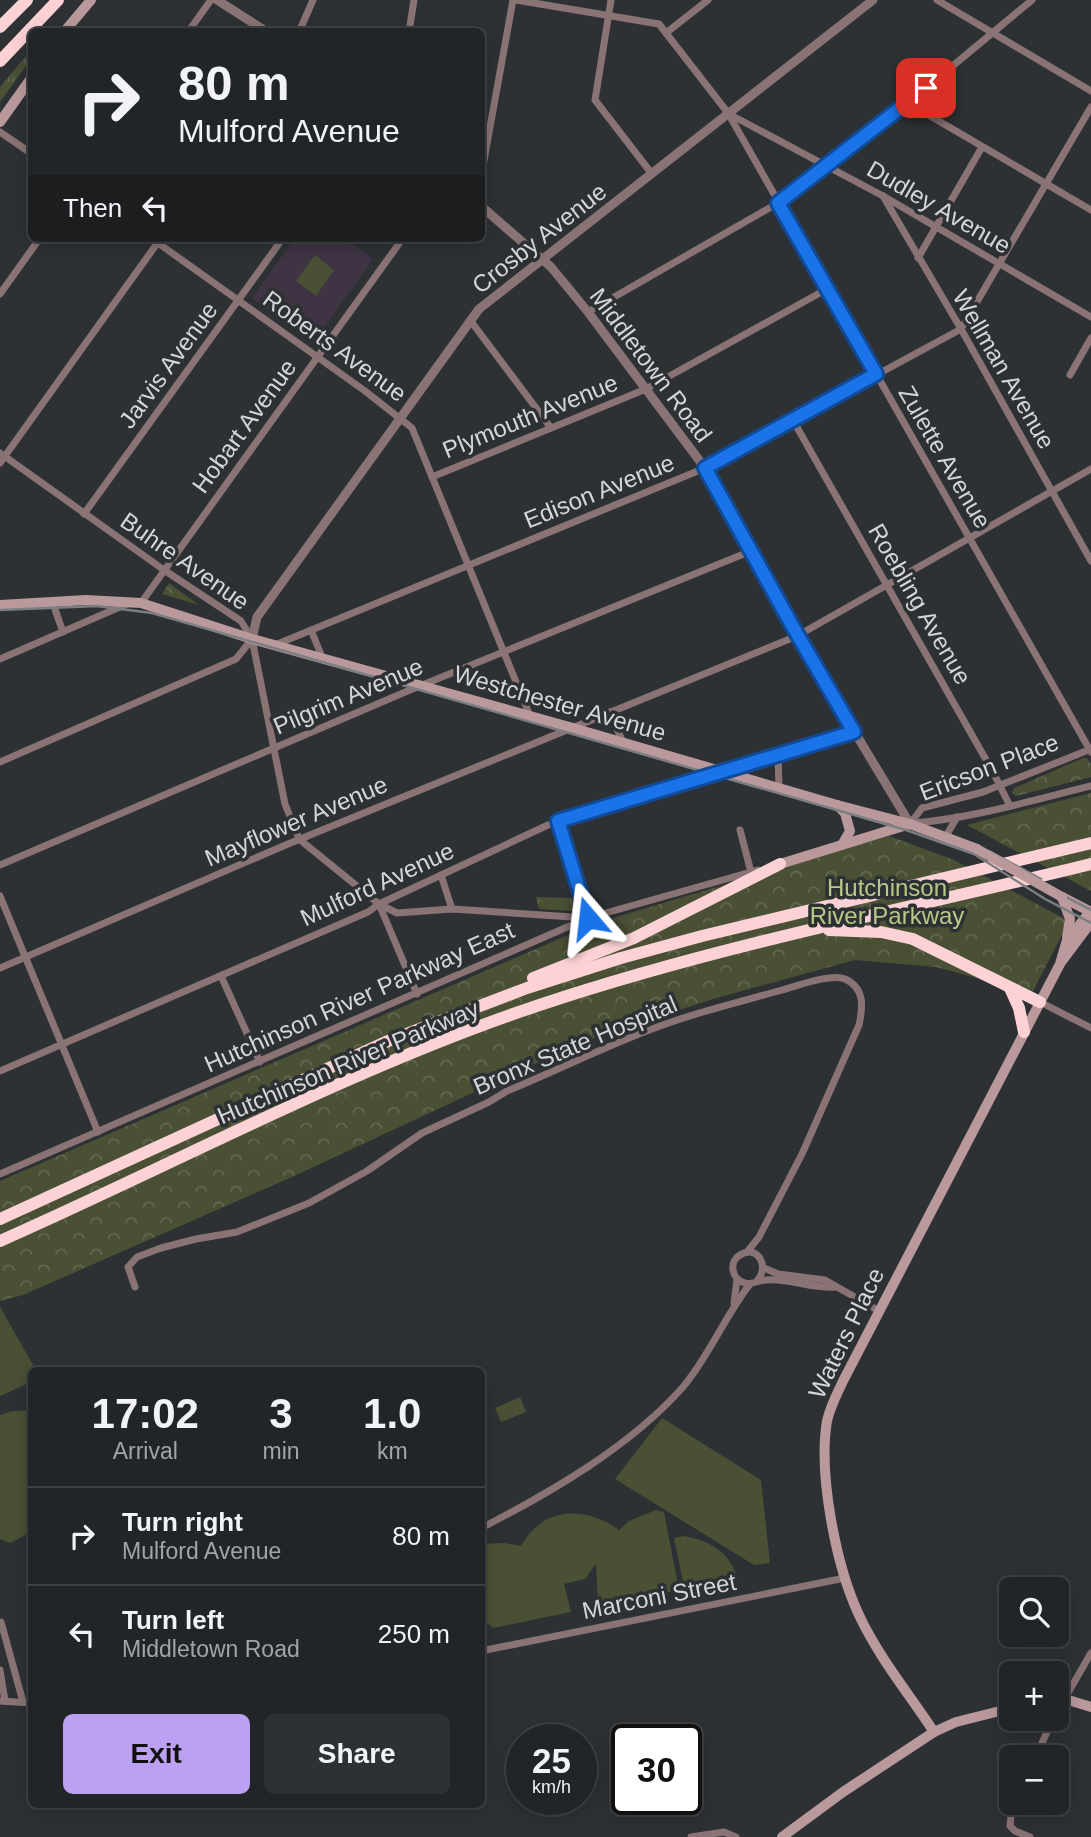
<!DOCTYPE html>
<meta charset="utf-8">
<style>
body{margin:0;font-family:Helvetica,sans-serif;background:#2e3133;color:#f1f3f6;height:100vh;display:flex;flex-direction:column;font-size:26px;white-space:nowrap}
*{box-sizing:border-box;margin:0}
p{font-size:23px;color:#a2a5a7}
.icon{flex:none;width:38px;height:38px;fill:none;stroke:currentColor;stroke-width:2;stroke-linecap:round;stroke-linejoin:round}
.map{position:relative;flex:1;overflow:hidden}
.drawer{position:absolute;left:28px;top:1367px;width:457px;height:441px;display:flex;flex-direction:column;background:#222527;border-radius:10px;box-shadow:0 4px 18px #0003,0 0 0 2px #3f4244}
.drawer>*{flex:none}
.hud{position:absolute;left:28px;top:28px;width:457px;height:214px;border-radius:10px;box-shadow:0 4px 18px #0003,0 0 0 2px #3f4244;background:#222527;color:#f1f3f6;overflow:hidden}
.tools{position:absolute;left:999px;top:1577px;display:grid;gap:14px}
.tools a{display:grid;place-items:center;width:70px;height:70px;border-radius:10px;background:#222527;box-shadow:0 4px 18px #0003,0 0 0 2px #3f4244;font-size:35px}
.speed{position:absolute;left:506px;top:1724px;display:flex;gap:14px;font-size:35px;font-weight:700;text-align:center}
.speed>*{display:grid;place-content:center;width:91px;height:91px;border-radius:50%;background:#222527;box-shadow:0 4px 18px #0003,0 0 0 2px #3f4244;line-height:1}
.speed small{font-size:18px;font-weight:400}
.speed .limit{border:4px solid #111;border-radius:10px;background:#fff;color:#111}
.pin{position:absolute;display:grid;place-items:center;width:60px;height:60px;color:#fff;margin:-30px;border-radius:14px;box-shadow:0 4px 10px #0006}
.me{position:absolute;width:77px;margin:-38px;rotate:343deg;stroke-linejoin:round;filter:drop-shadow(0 0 5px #0008)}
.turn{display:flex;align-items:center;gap:24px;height:147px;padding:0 35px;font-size:32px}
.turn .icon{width:91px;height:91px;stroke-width:2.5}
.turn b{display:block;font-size:49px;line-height:60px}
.then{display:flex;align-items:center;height:66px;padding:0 35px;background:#0003;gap:14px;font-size:26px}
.eta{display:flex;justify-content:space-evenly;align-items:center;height:119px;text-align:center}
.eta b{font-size:42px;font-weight:700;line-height:49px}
.button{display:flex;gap:14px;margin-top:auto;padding:14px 35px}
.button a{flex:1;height:80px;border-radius:10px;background:#bca0f2;color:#111;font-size:28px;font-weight:700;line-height:80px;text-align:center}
.button a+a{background:#2e3133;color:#f1f3f6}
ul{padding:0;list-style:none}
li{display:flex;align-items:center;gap:21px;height:98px;padding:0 35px;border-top:2px solid #3f4244}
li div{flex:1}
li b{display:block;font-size:26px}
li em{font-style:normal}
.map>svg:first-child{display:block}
.education{fill:#3e3444}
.grass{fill:url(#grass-tufts)}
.park{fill:url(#park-crowns)}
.pitch{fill:#495034}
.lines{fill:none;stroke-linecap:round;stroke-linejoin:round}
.minor{stroke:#897375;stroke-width:7}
.tertiary{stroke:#897375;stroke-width:9}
.secondary{stroke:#ba999c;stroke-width:10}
.motorway{stroke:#fcd2d6;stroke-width:12}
.rail{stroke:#7c7f82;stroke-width:2.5}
.secondary-bridge{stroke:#ba999c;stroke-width:10}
.route-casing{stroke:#114b97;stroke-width:18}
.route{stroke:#1a73e8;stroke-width:12}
.labels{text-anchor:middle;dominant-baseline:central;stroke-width:7;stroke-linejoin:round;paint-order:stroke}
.street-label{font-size:24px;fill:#d4d6d8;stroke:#2e3134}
.park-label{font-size:24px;fill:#b8c987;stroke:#2e3134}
</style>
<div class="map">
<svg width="1091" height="1837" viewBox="0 0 1091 1837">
<defs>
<pattern id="grass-tufts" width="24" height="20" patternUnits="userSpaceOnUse" patternTransform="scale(1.75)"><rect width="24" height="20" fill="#495034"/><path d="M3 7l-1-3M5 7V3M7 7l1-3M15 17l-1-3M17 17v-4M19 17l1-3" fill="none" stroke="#626851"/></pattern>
<pattern id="park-crowns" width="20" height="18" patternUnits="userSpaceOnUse" patternTransform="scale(1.75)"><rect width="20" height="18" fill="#495034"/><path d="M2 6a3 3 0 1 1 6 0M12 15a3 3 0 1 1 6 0" fill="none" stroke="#626851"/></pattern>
</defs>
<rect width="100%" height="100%" fill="#2e3134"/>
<path class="education" d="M 295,238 L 343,238 L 373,259 L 314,342 L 252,298 Z"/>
<g class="grass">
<path d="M 31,50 L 31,59 L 0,102 L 0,87 Z"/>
<path d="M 536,897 L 572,898 L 573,911 L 539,909 Z"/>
</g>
<g class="park">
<path d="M 169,583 L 199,605 L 162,594 Z"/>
<path d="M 1083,758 L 1087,758 L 1091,764 L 1091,777 L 1016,796 L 1012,793 L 1014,788 Z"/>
<path d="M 1091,793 L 1091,891 L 967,825 Z"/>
<path d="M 889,836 L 954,860 L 1069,921 L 1032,993 L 936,967 L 855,960 L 713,999 L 582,1042 L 294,1176 L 23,1295 L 0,1301 L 0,1181 L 596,923 Z"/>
</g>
<g class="pitch">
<path d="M 315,255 L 334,270 L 316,296 L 296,281 Z"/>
<path d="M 0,1307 L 36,1370 L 32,1370 L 31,1382 L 0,1396 Z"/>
<path d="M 520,1397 L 526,1412 L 501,1422 L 495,1408 Z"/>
<path d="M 31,1410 L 31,1532 L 10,1543 L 0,1539 L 0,1415 L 12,1411 Z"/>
<path d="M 662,1418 L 761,1480 L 770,1563 L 754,1565 L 615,1479 Z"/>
<path d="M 656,1510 L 664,1512 L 678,1585 L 675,1591 L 598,1605 L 596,1564 L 585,1579 L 564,1584 L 571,1612 L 493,1628 L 488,1624 L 481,1626 L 481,1544 L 504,1543 L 521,1546 C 543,1506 585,1506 619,1530 L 629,1521 Z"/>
<path d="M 684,1536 C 711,1541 732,1553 738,1582 L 690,1591 L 684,1586 L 674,1538 Z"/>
</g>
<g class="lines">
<g class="minor">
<path d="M 516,0 L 659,24 L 728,113 L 1091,752"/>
<path d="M 611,0 L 595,100 L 652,174"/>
<path d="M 937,0 L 1091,91"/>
<path d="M 188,32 L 211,0"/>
<path d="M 299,32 L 313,0"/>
<path d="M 409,32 L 414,0"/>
<path d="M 666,33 L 708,0"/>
<path d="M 908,103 L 1091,210"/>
<path d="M 729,114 L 883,196 L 1091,317"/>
<path d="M 0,132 L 32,154"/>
<path d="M 481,177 L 513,0"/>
<path d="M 883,196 L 961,329 L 1091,561"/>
<path d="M 151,238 L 365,391 L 412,428 L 530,716"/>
<path d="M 918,258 L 982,147"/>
<path d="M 0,294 L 40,238"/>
<path d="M 588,312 L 778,203 L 908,103 L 1032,0"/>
<path d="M 470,320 L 551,428"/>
<path d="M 1070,375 L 1091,338"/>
<path d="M 794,422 L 993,772 L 1010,806"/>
<path d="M 0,453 L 164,570 L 241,621 L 252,639 L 285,804 L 299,839 L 379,904 L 417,994"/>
<path d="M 0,463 L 161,238"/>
<path d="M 432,477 L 646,389 L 827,289"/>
<path d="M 84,514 L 283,238"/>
<path d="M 52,601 L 63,632"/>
<path d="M 141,603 L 403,238"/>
<path d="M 311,630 L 322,657"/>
<path d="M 275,645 L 705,468 L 961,329 L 1091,107"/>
<path d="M 0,659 L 129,603"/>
<path d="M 609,712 L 623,742"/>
<path d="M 778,755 L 779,788"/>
<path d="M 0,762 L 236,659 L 252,639"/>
<path d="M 558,821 L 588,918"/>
<path d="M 914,823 C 974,818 1033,800 1091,786"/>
<path d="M 910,824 L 922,808 L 983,792 L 1091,749"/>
<path d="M 740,830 L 751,872"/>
<path d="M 946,836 L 957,817"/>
<path d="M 0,865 L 410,690 L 751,551"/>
<path d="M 441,875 L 452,909"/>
<path d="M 0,896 L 98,1132"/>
<path d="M 379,904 L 397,913 L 452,909 L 587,918"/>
<path d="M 0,968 L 288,844 L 797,636 L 1091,469"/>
<path d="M 221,976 L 260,1062"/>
<path d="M 1040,1002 L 1091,1028"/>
<path d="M 0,1071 L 368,912 L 379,904 L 548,825 L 854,732"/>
<path d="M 0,1174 L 588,918 L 758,870"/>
<path d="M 764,1268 L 778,1274 L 825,1280 L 879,1311"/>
<path d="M 757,1281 C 770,1267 758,1244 740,1255 C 728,1262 732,1280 745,1283 C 752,1285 759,1280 766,1280 C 790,1278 812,1289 836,1287"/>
<path d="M 135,1287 L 128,1267 L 137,1257 L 161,1248 L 196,1239 L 237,1232 L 309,1203 L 367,1171 L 422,1133 L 489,1102 L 507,1091 C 553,1072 598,1050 644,1032 C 689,1014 736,1003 782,990 C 797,986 831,973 845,979 C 865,988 863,1007 859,1025 L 802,1154 L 759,1237 L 747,1252"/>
<path d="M 734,1303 L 737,1279"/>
<path d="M 481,1528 C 550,1493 631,1446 683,1387 C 709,1356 725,1316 750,1284"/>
<path d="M 1,1622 L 23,1702"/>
<path d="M 481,1651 L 845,1578"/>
<path d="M 0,1670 L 5,1701"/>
<path d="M 0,1701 L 32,1703"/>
<path d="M 1057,1712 L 1091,1653"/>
<path d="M 1036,1757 L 1053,1718"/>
<path d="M 1017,1802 L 1011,1816 L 1010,1826 L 1015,1831 L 1030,1837"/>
<path d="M 691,1837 L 724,1832 L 736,1837"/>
</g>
<g class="tertiary">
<path d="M 217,0 L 267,32"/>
<path d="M 481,206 L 551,267 L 588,312 L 705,468 L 797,636 L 910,824"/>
<path d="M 252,639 L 257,617 L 479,309 L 873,0"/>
</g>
<g class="secondary">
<path d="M 64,32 L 91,0"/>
<path d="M 0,122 L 32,77"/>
<path d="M 0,605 L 86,600 L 141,603 L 252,639 L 573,728 L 837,805 L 910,824 L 977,849"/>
<path d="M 837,805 L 845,813 L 850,831 L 842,845"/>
<path d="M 780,864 L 910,824"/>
<path d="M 1062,897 L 1070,919 L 1067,937"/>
<path d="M 1062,897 L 1091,912"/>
<path d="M 1062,961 L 1091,922"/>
<path d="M 1057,1699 L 1065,1699 L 1091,1707"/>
<path d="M 934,1732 C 909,1694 878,1656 859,1615 C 836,1566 818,1474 827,1421 C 830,1407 837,1394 843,1381 L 1060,964 L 1067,940 L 1090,912"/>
<path d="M 782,1837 L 843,1792 L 934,1732 L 956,1722 L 1012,1708"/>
</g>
<g class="motorway">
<path d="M 0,27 L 27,0"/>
<path d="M 0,61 L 58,0"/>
<path d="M 829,930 L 881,932 L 913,939 L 1040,1002"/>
<path d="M 533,978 L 634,938 L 780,864"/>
<path d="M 1010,988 L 1019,1008 L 1024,1032"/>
<path d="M 0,1219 L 388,1041 L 527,988 L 621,958 L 702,936 L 1091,843"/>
<path d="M 0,1241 C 172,1165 339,1075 516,1013 C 703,948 899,911 1091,864"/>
</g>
<g class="rail">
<path d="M 0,610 L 97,606 L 152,613 L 906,830 L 974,854 L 1045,899 L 1091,923"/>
<path d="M 989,851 L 1041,879"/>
<path d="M 1029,878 L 1091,910"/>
</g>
<path class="secondary-bridge" d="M 977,849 L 1062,897"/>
</g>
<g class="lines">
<g class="route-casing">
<path id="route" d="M 588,918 L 558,821 L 854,732 L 793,627 L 705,468 L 876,374 L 778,203 L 926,88"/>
</g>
<use href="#route" class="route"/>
</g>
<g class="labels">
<g class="street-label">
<text transform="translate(939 207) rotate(30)">Dudley Avenue</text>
<text transform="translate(539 238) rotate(-38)">Crosby Avenue</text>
<text transform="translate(335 346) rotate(36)">Roberts Avenue</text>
<text transform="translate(168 365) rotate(-54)">Jarvis Avenue</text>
<text transform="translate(651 365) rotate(53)">Middletown Road</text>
<text transform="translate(1004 369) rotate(60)">Wellman Avenue</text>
<text transform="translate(530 416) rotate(-22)">Plymouth Avenue</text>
<text transform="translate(244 426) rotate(-54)">Hobart Avenue</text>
<text transform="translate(945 457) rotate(60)">Zulette Avenue</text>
<text transform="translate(599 491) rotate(-22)">Edison Avenue</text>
<text transform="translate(185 561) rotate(35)">Buhre Avenue</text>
<text transform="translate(920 604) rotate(60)">Roebling Avenue</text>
<text transform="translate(348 696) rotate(-23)">Pilgrim Avenue</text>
<text transform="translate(560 703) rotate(16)">Westchester Avenue</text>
<text transform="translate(989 767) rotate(-21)">Ericson Place</text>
<text transform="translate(296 821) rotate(-23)">Mayflower Avenue</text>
<text transform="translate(377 884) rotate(-25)">Mulford Avenue</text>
<text transform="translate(359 997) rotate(-24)">Hutchinson River Parkway East</text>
<text transform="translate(575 1045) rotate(-23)">Bronx State Hospital</text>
<text transform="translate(348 1062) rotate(-23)">Hutchinson River Parkway</text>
<text transform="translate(846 1333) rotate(-64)">Waters Place</text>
<text transform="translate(659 1596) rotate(-11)">Marconi Street</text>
</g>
<g class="park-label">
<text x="887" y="887">Hutchinson<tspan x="887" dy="28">River Parkway</tspan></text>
</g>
</g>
</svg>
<div class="tools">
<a><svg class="icon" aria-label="search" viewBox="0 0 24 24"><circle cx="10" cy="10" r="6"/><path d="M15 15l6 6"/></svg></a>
<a>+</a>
<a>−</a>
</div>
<div class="speed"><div>25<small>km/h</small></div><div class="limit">30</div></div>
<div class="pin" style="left:926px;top:88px;background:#d93025"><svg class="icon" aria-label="arrive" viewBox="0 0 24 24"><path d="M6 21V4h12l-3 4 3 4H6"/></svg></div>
<svg class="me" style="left:588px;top:918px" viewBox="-20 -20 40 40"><path d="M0-17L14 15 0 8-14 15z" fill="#1a73e8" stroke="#fff" stroke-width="4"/></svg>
<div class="hud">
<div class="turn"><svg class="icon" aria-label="right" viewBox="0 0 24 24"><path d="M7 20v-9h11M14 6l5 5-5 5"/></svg><div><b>80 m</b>Mulford Avenue</div></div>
<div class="then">Then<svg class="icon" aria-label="left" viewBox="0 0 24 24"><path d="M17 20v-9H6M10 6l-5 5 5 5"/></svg></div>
</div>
<section class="drawer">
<div class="eta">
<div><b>17:02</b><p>Arrival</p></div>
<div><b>3</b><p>min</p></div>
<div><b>1.0</b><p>km</p></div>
</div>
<ul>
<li><svg class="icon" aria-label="right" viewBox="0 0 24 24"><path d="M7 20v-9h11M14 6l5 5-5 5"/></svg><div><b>Turn right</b><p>Mulford Avenue</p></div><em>80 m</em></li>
<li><svg class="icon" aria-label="left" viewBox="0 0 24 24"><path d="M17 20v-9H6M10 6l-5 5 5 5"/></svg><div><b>Turn left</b><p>Middletown Road</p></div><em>250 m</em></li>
</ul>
<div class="button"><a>Exit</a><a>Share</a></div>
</section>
</div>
